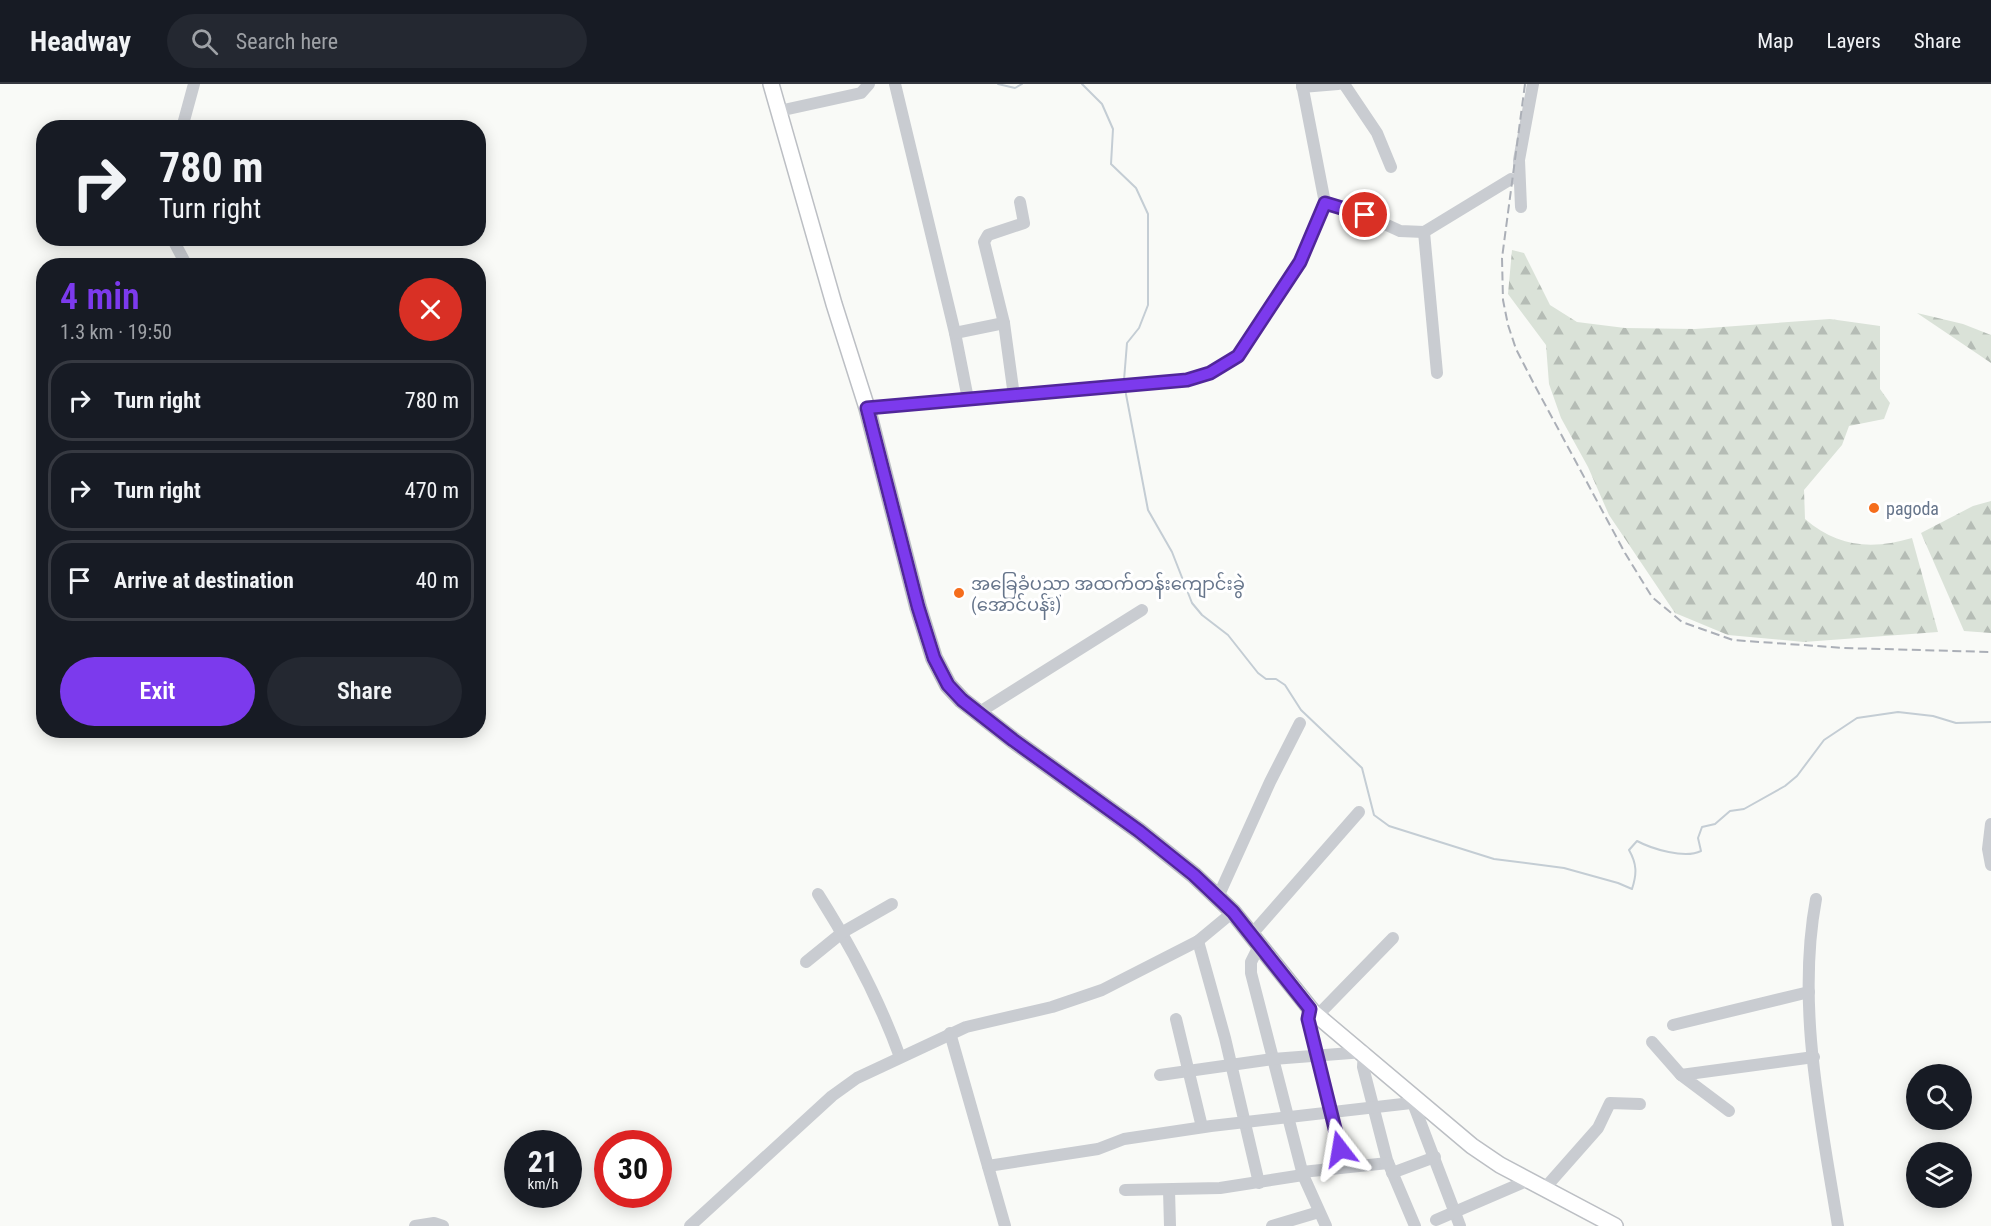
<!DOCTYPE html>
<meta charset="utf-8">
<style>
body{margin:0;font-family:"Roboto Condensed","Noto Sans Myanmar",sans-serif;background:#242831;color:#f1f3f6;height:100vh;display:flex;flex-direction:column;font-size:22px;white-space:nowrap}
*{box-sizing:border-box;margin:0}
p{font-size:20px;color:#9ea1a6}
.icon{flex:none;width:33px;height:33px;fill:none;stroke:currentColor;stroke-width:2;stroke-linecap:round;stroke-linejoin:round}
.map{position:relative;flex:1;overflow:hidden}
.drawer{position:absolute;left:36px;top:174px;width:450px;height:480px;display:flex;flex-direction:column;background:#171b24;border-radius:24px;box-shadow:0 3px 15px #0003}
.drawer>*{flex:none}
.banner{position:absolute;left:36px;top:36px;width:450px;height:126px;border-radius:24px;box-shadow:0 3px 15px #0003;background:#171b24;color:#f1f3f6;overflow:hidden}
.buttons{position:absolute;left:1906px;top:980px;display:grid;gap:12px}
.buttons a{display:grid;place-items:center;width:66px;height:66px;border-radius:50%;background:#171b24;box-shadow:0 3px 15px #0003;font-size:30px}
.speed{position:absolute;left:504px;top:1046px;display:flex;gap:12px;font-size:30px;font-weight:700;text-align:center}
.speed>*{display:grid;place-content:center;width:78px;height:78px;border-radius:50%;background:#171b24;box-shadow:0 3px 15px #0003;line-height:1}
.speed small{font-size:15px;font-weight:400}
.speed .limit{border:9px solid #d22;background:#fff;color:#111}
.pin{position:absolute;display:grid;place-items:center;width:51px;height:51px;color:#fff;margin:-26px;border:3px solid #fff;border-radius:50%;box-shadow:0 2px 6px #0007}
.me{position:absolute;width:66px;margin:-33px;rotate:346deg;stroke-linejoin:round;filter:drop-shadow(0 0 4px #0008)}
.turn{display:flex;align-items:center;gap:21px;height:126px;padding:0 24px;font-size:27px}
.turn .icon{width:78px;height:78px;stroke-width:2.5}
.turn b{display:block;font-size:42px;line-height:51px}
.round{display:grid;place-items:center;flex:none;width:63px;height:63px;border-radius:32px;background:#242831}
.headline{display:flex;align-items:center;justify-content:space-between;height:102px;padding:0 24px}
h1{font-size:36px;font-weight:600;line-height:45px;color:#7c3aed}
.cta{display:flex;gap:12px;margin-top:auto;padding:12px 24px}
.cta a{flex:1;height:69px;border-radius:36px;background:#7c3aed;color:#fff;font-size:24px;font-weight:600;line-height:69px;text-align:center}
.cta a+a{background:#242831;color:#f1f3f6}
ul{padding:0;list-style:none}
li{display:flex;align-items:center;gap:18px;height:81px;margin:0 12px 9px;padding:0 12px;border:3px solid #363941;border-radius:24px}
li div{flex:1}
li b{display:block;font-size:22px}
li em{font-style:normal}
header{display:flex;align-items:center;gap:36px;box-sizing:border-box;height:84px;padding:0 30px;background:#171b24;border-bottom:2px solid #363941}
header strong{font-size:28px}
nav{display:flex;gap:33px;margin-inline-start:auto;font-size:21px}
.search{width:420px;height:54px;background:#242831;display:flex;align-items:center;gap:15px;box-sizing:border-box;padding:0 21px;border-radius:33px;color:#9ea1a6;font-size:22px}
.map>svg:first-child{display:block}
.forest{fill:url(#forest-firs)}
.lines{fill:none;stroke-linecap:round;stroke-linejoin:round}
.stream{stroke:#c4cdd4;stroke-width:2}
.major-casing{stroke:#bcbfc4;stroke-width:18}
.minor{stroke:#c9ccd1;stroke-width:12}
.major{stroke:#fff;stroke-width:15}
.rail{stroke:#abafb7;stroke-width:2;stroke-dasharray:9 4.5;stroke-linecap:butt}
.route-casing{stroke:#51269a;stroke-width:15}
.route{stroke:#7c3aed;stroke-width:10}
.poi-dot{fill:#f56d1c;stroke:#fff;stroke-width:2}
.labels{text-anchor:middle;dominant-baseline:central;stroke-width:6;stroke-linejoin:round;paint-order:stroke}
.poi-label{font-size:18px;fill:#66758b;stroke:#fff;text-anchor:start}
</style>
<header>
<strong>Headway</strong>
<div class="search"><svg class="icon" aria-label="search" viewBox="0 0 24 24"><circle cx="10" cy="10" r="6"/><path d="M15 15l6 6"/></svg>Search here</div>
<nav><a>Map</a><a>Layers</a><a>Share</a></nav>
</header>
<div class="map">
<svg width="1991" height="1142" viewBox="0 0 1991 1142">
<defs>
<pattern id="forest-firs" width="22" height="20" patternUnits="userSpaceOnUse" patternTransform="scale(1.5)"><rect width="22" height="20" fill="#dae2d8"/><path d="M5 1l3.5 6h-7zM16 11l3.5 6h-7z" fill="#b5bcb5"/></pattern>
</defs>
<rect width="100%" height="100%" fill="#f9faf7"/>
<g class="forest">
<path d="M 1512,166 L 1524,169 L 1550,221 L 1577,238 L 1625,244 L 1695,245 L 1830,235 L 1880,242 L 1880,305 L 1890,319 L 1884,335 L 1849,342 L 1842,361 L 1804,406 L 1805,435 C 1837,463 1872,466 1912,454 L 1938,548 L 1804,558 L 1728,551 L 1675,529 L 1609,431 L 1588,383 L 1561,334 L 1549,300 L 1546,261 L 1508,210 Z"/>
<path d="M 1917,229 L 1963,240 L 1991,251 L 1991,279 Z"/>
<path d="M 1991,417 L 1991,549 L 1964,547 L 1921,449 L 1973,422 Z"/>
</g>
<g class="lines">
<g class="stream">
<path d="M 998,0 L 1015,4 L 1022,0"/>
<path d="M 1082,0 L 1102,20 L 1113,45 L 1111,80 L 1136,104 L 1148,130 L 1148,221 L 1139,244 L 1127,259 L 1124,296"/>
<path d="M 1125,305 L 1148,426 L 1172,468 L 1192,519 L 1202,531 L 1228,551 L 1258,589 L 1266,595 L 1276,595 L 1285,601 L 1301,626 L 1362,684 L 1374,731 L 1389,742 L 1494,775 L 1564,784 L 1618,799 L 1632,805 C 1637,790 1637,780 1629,766 L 1637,757 C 1652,765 1685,775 1701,767 L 1698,754 L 1702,743 L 1715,740 L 1730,727 L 1744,725 L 1785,702 L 1797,692 L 1824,656 L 1857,634 L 1898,628 L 1933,632 L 1956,639 L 1991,638"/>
</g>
<g class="major-casing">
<path id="major" d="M 771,0 L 834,220 L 867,324 L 918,523 L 934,574 L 948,601 L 962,616 L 1013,656 L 1139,747 L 1194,791 L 1233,828 L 1313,928 L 1472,1062 L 1500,1081 L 1615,1142"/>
</g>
<g class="minor">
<path d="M 895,0 L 955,249 L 968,315"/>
<path d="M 1344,0 L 1377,49 L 1391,83"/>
<path d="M 1302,3 L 1338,0"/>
<path d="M 779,27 L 861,9 L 869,0"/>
<path d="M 182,44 L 194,0"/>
<path d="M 1325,119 L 1365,131 L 1400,147 L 1424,148 L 1511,95"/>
<path d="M 1521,123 L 1519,76 L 1533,0"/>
<path d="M 1424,148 L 1437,289"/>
<path d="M 172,154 L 187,182"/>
<path d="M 955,249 L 1004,239"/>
<path d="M 1014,312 L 1004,239 L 984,158 L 988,151 L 1024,139 L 1020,118"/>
<path d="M 867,324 L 1187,296 L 1211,289 L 1238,272 L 1300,178 L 1325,119 L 1302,0"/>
<path d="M 978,629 L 1142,526"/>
<path d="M 1991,740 L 1988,765 L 1991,781"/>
<path d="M 818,810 C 851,862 879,915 900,973"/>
<path d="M 1218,813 L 1270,698 L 1300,639"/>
<path d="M 1816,815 C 1796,922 1821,1036 1838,1142"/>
<path d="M 1251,851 L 1359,728"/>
<path d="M 1198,857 L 1225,954 L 1259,1099"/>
<path d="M 1259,862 L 1251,878 L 1251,889 L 1303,1091 L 1326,1142"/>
<path d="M 806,878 L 843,848 L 892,820"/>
<path d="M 1310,925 L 1308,935 L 1344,1083"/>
<path d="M 1317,932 L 1393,854"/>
<path d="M 1176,935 L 1202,1043"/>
<path d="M 1673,941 L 1809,908"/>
<path d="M 950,949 L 1005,1142"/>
<path d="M 1652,958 L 1681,991"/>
<path d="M 1160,991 L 1273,975 L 1364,968 L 1363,983 L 1387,1076 L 1415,1142"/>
<path d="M 1413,1019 L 1460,1142"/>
<path d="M 1729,1027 L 1681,991 L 1814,973"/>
<path d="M 988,1082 L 1098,1065 L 1124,1055 L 1211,1042 L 1420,1018"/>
<path d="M 1302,1088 L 1388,1079"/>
<path d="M 1392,1089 L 1435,1073"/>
<path d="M 1545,1104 L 1598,1044 L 1610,1019 L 1640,1020"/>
<path d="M 1125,1106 L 1220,1104 L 1303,1091"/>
<path d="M 1169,1106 L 1170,1142"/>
<path d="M 1436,1136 L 1529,1096"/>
<path d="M 415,1142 L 434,1139 L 443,1142"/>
<path d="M 690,1142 L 832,1012 L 857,994 L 966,943 L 1052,923 L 1102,906 L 1198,857 L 1233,828"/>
<path d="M 1272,1142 L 1319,1128"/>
</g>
<use href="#major" class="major"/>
<path class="rail" d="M 1525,0 L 1502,174 L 1503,216 L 1508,241 L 1516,265 L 1534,300 L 1625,469 L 1652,513 L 1682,538 L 1733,556 L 1844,564 L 1991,568"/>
</g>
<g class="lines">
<g class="route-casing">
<path id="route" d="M 1340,1065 L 1308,935 L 1310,925 L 1233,828 L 1194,791 L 1139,747 L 1013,656 L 962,616 L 948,601 L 934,574 L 918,523 L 867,324 L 1187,296 L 1210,289 L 1238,272 L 1300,178 L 1325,119 L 1365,131"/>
</g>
<use href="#route" class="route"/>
</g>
<g class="poi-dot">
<circle cx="1874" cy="424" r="6"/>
<circle cx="959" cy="509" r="6"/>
</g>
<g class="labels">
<g class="poi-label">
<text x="1886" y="424">pagoda</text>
<text x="971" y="499">အခြေခံပညာ အထက်တန်းကျောင်းခွဲ<tspan x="971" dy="21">(အောင်ပန်း)</tspan></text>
</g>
</g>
</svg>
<div class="buttons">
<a><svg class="icon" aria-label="search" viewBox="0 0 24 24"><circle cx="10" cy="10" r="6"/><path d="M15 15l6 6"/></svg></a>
<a><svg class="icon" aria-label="layers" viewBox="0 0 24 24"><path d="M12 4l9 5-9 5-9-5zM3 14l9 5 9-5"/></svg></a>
</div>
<div class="speed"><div>21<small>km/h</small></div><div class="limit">30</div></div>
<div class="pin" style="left:1365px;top:131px;background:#d93025"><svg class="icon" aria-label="arrive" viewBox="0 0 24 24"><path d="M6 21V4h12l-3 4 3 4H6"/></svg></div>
<svg class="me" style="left:1340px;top:1065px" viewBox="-20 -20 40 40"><path d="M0-17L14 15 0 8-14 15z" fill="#7c3aed" stroke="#fff" stroke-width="4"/></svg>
<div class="banner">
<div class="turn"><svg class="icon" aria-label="right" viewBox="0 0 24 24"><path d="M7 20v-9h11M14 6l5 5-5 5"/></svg><div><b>780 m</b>Turn right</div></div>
</div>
<section class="drawer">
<div class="headline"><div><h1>4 min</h1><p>1.3 km · 19:50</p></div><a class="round" style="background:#d93025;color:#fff"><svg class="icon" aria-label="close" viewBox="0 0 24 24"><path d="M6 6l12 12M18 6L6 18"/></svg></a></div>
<ul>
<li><svg class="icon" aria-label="right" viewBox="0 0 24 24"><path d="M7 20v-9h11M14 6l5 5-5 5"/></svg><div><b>Turn right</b></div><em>780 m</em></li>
<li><svg class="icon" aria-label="right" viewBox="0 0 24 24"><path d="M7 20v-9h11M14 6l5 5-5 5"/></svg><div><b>Turn right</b></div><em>470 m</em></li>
<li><svg class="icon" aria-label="arrive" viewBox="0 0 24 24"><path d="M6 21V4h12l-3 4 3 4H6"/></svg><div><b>Arrive at destination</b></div><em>40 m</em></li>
</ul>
<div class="cta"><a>Exit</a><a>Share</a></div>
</section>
</div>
